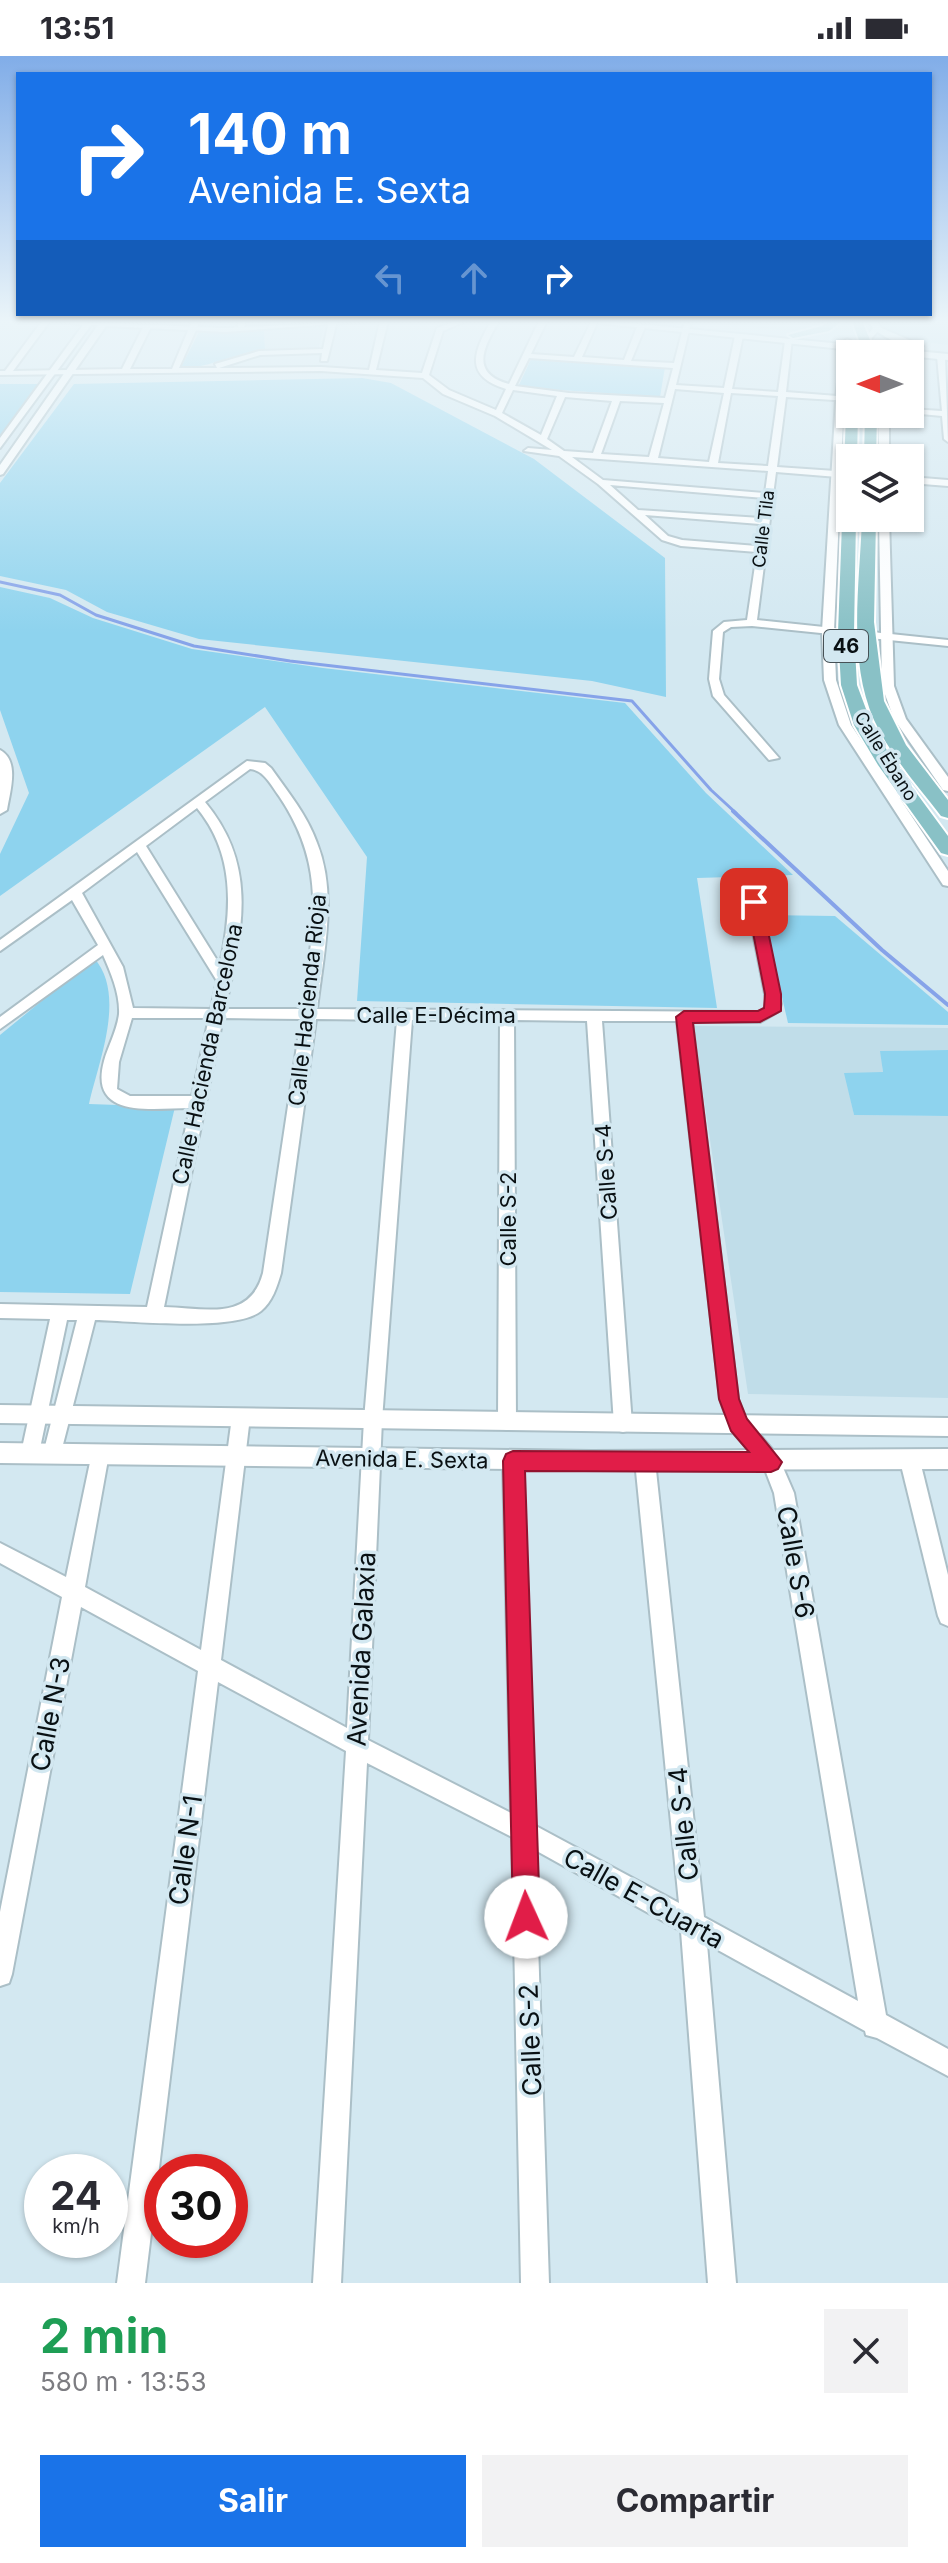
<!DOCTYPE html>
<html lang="es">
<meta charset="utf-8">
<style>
body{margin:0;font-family:Inter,sans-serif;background:#f2f2f3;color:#2b2b33;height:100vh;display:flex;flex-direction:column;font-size:30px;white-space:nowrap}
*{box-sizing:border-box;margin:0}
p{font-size:26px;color:#7c7c81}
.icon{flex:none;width:44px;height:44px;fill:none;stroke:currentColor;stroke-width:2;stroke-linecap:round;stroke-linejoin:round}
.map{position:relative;height:2227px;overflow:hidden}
.details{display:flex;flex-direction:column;background:#fff;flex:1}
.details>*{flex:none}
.guide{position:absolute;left:16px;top:16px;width:916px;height:244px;border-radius:0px;box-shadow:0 2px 6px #0004;background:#1a73e8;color:#fff;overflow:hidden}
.needle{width:52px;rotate:270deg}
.controls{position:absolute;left:836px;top:284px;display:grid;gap:16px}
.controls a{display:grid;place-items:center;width:88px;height:88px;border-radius:0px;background:#fff;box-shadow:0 2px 6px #0004;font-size:40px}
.speed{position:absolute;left:24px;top:2098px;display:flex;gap:16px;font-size:40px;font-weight:700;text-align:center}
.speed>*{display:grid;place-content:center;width:104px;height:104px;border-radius:50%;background:#fff;box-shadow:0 2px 6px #0004;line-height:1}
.speed small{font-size:20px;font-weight:400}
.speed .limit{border:12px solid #d22;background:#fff;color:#111}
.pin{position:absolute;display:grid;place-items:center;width:68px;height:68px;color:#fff;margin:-34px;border-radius:16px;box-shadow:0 4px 12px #0006}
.me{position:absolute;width:88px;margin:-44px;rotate:358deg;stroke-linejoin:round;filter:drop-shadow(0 0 6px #0008)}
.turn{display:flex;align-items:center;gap:28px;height:168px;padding:0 40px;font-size:36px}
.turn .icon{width:104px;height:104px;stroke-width:2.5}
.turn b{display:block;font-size:56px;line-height:68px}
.lanes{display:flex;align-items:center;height:76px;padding:0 40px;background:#0003;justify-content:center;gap:40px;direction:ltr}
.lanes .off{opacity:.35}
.round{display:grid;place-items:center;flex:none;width:84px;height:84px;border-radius:0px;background:#f2f2f3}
.headline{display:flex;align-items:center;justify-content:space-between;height:136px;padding:0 40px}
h1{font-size:48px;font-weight:700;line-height:60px;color:#1e9e55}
.primary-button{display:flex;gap:16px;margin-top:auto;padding:16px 40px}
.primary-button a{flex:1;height:92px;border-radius:0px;background:#1a73e8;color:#fff;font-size:32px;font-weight:700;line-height:92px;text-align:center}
.primary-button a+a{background:#f2f2f3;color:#2b2b33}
.status{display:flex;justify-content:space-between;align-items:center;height:56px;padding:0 40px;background:#fff;direction:ltr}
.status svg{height:22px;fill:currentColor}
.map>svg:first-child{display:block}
.built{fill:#c0dde9}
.green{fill:#8ed3ee}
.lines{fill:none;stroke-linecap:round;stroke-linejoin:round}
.stream-far1{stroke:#86a3e9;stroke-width:3}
.stream{stroke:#86a3e9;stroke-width:4}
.minor-casing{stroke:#abbfc7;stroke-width:4}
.tertiary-casing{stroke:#abbfc7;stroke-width:4}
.primary-casing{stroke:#fff;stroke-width:4}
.minor{fill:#fff;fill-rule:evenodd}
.tertiary{fill:#fff;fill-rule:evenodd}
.primary{fill:#89c1c6;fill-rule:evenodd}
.route{fill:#e11d48;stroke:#92132f;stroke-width:2}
.labels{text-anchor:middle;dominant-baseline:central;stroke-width:7;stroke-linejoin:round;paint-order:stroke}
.far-street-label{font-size:18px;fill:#091013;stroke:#d3e8f1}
.shield{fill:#d3e8f1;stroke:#465156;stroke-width:2}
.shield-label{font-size:20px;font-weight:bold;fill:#091013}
.street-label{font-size:22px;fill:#091013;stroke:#d3e8f1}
.near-street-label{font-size:26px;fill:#091013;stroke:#d3e8f1}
</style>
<div class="status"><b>13:51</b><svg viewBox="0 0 49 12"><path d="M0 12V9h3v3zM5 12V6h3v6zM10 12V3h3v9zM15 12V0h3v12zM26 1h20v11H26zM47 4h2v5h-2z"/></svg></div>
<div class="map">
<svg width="948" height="2227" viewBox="0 0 948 2227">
<rect width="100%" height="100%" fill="#d3e8f1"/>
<g class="built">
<path d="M 681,265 L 825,265 L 826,267 L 823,271 L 796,275 Z"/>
<path d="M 878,265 L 948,265 L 948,289 L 899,283 L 882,273 Z"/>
<path d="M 324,271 L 318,293 L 265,294 L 264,274 Z"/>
<path d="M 693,970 L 948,972 L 948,994 L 881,995 L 883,1017 L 845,1017 L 854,1059 L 948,1060 L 948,1342 L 748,1338 Z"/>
</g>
<g class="green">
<path d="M 264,274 L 265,294 C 236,296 210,312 180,313 L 199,276 Z"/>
<path d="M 531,303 L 665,311 L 660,341 L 518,331 Z"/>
<path d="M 362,322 L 391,327 L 534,403 L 665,502 L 666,641 L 592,625 L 199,583 L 107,556 L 66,534 L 0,520 L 0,427 L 74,328 Z"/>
<path d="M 0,328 L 42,328 L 0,380 Z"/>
<path d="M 0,531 L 50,542 L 93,562 L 192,593 L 323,612 L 625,647 L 706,737 L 793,819 L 697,822 L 717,952 L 357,945 L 367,801 L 265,651 L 0,840 L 0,798 L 29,737 L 0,654 Z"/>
<path d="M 763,859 L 835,860 L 948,956 L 948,969 L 788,967 Z"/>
<path d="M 94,902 C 127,939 98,1007 89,1048 L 175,1051 L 130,1238 L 0,1236 L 0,979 Z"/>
<path d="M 948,994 L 948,1060 L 854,1059 L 844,1017 L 883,1016 L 880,995 Z"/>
</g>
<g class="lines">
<path class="stream-far1" d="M 0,526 L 60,539 L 96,559 L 194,590 L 290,605 L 632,645 L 711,734 L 736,757"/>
<path class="stream" d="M 733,755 L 882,894 L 948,949"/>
<g class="minor-casing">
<g id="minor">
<path d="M 42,265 L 50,265 L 13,315 L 122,313 L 143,271 L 147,269 L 151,271 L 130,313 L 172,313 L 192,265 L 200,265 L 179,312 L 217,312 L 215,308 L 259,295 L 323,293 L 329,265 L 337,265 L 327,305 L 321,305 L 322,297 L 260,299 L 219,312 L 321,311 L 369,314 L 380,265 L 388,265 L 376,314 L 422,317 L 437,272 L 456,265 L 466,265 L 443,275 L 429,319 L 449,334 L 496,354 L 506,333 C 464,320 473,297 491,265 L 499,265 C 483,292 470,317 509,328 L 539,265 L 547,265 L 531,298 L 574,301 L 591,266 L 598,265 L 582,301 L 624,304 L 637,271 L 641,269 L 645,271 L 631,305 L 674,307 L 684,268 L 691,266 L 676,329 L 724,332 L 735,280 L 739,278 L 743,280 L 732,333 L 778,336 L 785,285 L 792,283 L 786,336 L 850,341 L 850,345 L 786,341 L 777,411 L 850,416 L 850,422 L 776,416 L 757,564 L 948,584 L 948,590 L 752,570 L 731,571 L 723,576 L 719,623 L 724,639 L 779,702 L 769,704 L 713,640 L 709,623 L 713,575 L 724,566 L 747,564 L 757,496 L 681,490 L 662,484 L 598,428 L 559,400 L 524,395 L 528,392 L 552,394 L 495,360 L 443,338 L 423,322 L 321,315 L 0,319 L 0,315 L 5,315 ZM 529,302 L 673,312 L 665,342 L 569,337 L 515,330 ZM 675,333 L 724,337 L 709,406 L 658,402 ZM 513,334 L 557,340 L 541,379 L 502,357 ZM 731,337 L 778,340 L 768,410 L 718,407 ZM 565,341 L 612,345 L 593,397 L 564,395 L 547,383 ZM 620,345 L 664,347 L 649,401 L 601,398 ZM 572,401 L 768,415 L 765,437 L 603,424 ZM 610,429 L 764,442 L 761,462 L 638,454 ZM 645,459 L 760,468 L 757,490 L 682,484 L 668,480 Z"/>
<path d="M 238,265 L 246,265 L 244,271 L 238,271 Z"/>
<path d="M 285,265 L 293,265 L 288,269 Z"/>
<path d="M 869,265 L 877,265 L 881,272 L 867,287 L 863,285 L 873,272 Z"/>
<path d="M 941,298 L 945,300 L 948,386 L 944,383 L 942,360 L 910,357 L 910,353 L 942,355 L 937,300 Z"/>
<path d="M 910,421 L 948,424 L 948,430 L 910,427 Z"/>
<path d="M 247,705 L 265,707 L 271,712 C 288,736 307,759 317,787 C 338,839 323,899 317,953 L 758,956 L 766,952 L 767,948 L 747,846 L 754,842 L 761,846 L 781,948 L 779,955 L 760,966 L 692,965 L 738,1343 L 746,1363 L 778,1400 L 794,1437 L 886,1959 L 948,1993 L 948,2020 L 877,1982 L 866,1979 L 865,1975 L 707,1888 L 736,2227 L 708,2227 L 681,1875 L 535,1794 L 549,2227 L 521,2227 L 512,1781 L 367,1707 L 341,2227 L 313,2227 L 346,1695 L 218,1626 L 145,2227 L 117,2227 L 198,1615 L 81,1551 L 12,1918 L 9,1927 L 0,1930 L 0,1856 L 62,1541 L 0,1507 L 0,1487 L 66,1521 L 93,1392 L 100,1390 L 107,1392 L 109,1398 L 85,1531 L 201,1594 L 232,1361 L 234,1355 L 241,1353 L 248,1355 L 250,1361 L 221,1604 L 347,1672 L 364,1364 L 397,964 L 316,963 L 281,1217 C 277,1231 272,1246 261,1255 C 235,1276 131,1265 95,1264 L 59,1404 L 52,1406 L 45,1404 L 43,1398 L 77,1264 L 67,1264 L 39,1397 L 37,1403 L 30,1405 L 23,1403 L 21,1397 L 50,1263 L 0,1262 L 0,1248 L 147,1251 L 190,1052 C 153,1052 88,1064 104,1005 C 108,990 117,975 119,958 C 120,938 111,917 103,899 L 0,973 L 0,961 L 98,889 L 72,844 L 0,895 L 0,884 ZM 250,713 C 264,714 271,729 279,740 C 329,814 312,871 303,953 L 225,953 C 241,877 260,812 205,746 ZM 197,752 C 235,798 232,853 220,909 L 146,790 ZM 137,796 L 217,925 L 211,953 L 133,952 L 123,911 L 82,837 ZM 132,962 L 209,962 L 192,1040 L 130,1040 L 117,1033 L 119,1006 ZM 223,962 L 301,963 L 263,1217 C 250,1266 205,1252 164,1251 ZM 412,964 L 500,964 L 498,1366 L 500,1372 L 507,1374 L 514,1372 L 516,1366 L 514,964 L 587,965 L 614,1368 L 616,1374 L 623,1376 L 630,1374 L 632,1368 L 602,965 L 677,965 L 720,1343 L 731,1374 L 764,1411 L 774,1437 L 858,1945 L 704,1861 L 655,1405 L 652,1399 L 645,1396 L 638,1399 L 635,1405 L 679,1847 L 534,1769 L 523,1405 L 520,1399 L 513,1396 L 506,1399 L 503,1405 L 511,1757 L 368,1684 L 382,1364 Z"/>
<path d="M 910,1396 L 917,1399 L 920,1405 L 948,1519 L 948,1570 L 941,1567 L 938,1560 L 900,1405 L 903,1399 Z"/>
</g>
</g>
<g class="tertiary-casing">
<g id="tertiary">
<path d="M 56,265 L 225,272 L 373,265 L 225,276 L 106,270 L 3,418 L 0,419 L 0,409 L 98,269 L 91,269 L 0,392 L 0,382 L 83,269 Z"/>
<path d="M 578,265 L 607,265 L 842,288 L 847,283 L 851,285 L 851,289 L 948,298 L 948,304 L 850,294 L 844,342 L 834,575 L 836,624 L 851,669 L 948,815 L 948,830 L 943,829 L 839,669 L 824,624 L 822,575 L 836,342 L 842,293 Z"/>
<path d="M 877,270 L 923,290 C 910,295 884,282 873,272 Z"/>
<rect x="879" y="358" width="10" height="44"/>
<path d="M 879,462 L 889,462 L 894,630 L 906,663 L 948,721 L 948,735 L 943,734 L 894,663 L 882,630 Z"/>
<path d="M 0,694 C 20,705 10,735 7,754 L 0,758 Z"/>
<path d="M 0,1349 L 948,1362 L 948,1380 L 0,1367 Z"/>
<path d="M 0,1387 L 592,1395 L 948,1393 L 948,1413 L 592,1414 L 0,1407 Z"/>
</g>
</g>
<g class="primary-casing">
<g id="primary">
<path d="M 830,265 L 842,265 L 829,275 L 793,282 L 788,279 L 822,270 Z"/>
<path d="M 852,265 L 862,265 L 876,298 L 864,298 Z"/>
<path d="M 850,355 L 850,358 L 858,358 L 857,402 L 850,402 L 850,462 L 856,462 L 854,577 L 857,629 L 872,669 L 895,708 L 948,780 L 948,799 L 941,797 L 878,709 L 854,669 L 841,629 L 838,577 L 846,358 Z"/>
<path d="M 865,358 L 877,358 L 876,402 L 864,402 Z"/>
<path d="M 862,462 L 876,462 L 874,566 L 884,645 L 906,689 L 948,744 L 948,762 L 941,760 C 918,730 890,699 874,664 C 847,603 860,527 862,462 Z"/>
</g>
</g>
<use href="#minor" class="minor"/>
<use href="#tertiary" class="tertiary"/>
<use href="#primary" class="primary"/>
</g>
<linearGradient id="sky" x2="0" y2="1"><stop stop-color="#81ade8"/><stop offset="0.46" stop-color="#ebf5f9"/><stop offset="1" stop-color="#ebf5f9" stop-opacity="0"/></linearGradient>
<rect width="948" height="577" fill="url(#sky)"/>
<path class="route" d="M 754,841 L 762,846 L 781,938 L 781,955 L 760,966 L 693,967 L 739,1343 L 747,1363 L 782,1406 L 778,1413 L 771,1416 L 525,1415 L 540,1861 L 536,1870 L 526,1874 L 517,1870 L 513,1861 L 503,1405 L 506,1398 L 513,1395 L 749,1396 L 731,1375 L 719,1343 L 676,961 L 684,955 L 758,955 L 764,952 L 765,938 L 747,846 Z"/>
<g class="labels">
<g class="far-street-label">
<text transform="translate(763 473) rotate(-83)">Calle Tila</text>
<text transform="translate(886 700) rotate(58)">Calle Ébano</text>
</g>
<rect class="shield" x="824" y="574" width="44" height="32" rx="6"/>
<g class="shield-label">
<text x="846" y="590">46</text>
</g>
<g class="street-label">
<text transform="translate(307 944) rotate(-84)">Calle Hacienda Rioja</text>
<text x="436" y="959">Calle E-Décima</text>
<text transform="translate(207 998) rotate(-78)">Calle Hacienda Barcelona</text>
<text transform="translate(606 1116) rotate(-94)">Calle S-4</text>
<text transform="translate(508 1163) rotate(-90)">Calle S-2</text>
<text transform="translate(402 1403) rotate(1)">Avenida E. Sexta</text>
</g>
<g class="near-street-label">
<text transform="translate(796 1506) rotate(80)">Calle S-6</text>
<text transform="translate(361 1593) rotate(-87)">Avenida Galaxia</text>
<text transform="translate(50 1658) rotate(-79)">Calle N-3</text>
<text transform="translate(683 1768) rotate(-96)">Calle S-4</text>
<text transform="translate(185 1794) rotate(-82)">Calle N-1</text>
<text transform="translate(644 1842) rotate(29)">Calle E-Cuarta</text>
<text transform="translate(530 1984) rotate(-92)">Calle S-2</text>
</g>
</g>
</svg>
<div class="controls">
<a><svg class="needle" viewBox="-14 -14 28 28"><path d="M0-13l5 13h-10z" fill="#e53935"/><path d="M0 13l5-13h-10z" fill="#7c7c81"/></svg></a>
<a><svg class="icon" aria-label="layers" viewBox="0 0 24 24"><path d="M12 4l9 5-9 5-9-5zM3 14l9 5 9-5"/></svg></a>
</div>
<div class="speed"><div>24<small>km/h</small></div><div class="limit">30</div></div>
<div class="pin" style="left:754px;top:846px;background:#d93025"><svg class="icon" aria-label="arrive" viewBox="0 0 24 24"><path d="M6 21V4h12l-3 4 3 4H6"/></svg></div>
<svg class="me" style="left:526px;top:1861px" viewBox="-20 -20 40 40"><circle r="19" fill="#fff"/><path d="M0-13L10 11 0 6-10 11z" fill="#e11d48"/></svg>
<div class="guide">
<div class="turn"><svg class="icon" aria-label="right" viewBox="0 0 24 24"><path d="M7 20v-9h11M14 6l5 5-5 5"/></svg><div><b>140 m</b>Avenida E. Sexta</div></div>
<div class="lanes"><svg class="icon off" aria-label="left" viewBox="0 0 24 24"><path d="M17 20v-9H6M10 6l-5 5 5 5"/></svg><svg class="icon off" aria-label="ahead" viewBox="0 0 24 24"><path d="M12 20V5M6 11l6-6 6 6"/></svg><svg class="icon" aria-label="right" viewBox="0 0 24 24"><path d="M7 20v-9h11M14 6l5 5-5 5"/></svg></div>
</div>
</div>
<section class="details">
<div class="headline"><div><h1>2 min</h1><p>580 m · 13:53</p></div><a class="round"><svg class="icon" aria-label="close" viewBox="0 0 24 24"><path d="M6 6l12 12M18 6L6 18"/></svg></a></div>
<div class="primary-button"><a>Salir</a><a>Compartir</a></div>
</section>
